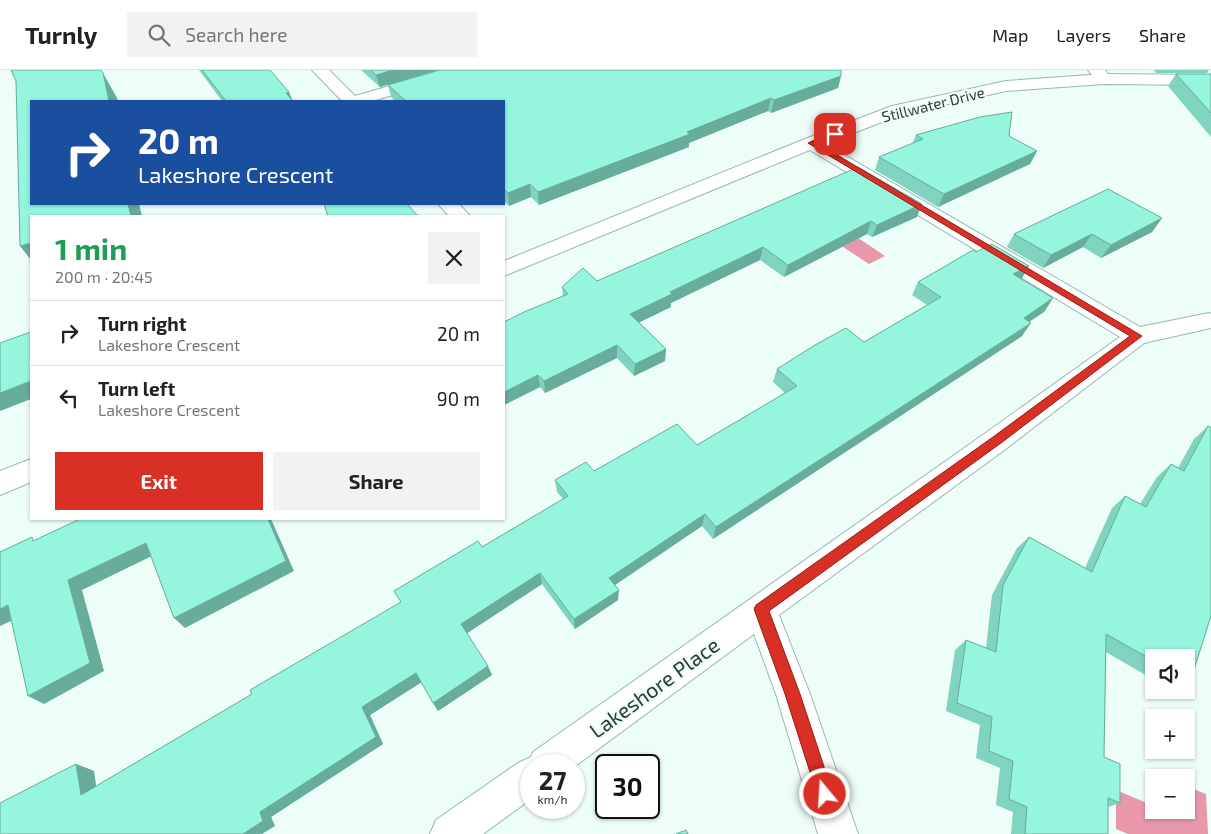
<!DOCTYPE html>
<meta charset="utf-8">
<style>
body{margin:0;font-family:"Exo 2",sans-serif;background:#f2f2f2;color:#222;height:100vh;display:flex;flex-direction:column;font-size:19px;white-space:nowrap}
*{box-sizing:border-box;margin:0}
p{font-size:16px;color:#767676}
.icon{flex:none;width:28px;height:28px;fill:none;stroke:currentColor;stroke-width:2;stroke-linecap:round;stroke-linejoin:round}
.map{position:relative;flex:1;overflow:hidden}
.panel{position:absolute;left:30px;top:145px;width:475px;height:305px;display:flex;flex-direction:column;background:#fff;border-radius:0px;box-shadow:0 1px 4px #0004}
.panel>*{flex:none}
.guide{position:absolute;left:30px;top:30px;width:475px;height:105px;border-radius:0px;box-shadow:0 1px 4px #0004;background:#1a4fa0;color:#fff;overflow:hidden}
.controls{position:absolute;left:1145px;top:579px;display:grid;gap:10px}
.controls a{display:grid;place-items:center;width:50px;height:50px;border-radius:0px;background:#fff;box-shadow:0 1px 4px #0004;font-size:25px}
.speed{position:absolute;left:520px;top:684px;display:flex;gap:10px;font-size:25px;font-weight:700;text-align:center}
.speed>*{display:grid;place-content:center;width:65px;height:65px;border-radius:50%;background:#fff;box-shadow:0 1px 4px #0004;line-height:1}
.speed small{font-size:12px;font-weight:400}
.speed .limit{border:2px solid #111;border-radius:8px;background:#fff;color:#111}
.pin{position:absolute;display:grid;place-items:center;width:42px;height:42px;color:#fff;margin:-21px;border-radius:10px;box-shadow:0 2px 8px #0006}
.me{position:absolute;width:55px;margin:-28px;rotate:342deg;stroke-linejoin:round;filter:drop-shadow(0 0 4px #0008)}
.turn{display:flex;align-items:center;gap:18px;height:105px;padding:0 25px;font-size:22px}
.turn .icon{width:65px;height:65px;stroke-width:2.5}
.turn b{display:block;font-size:35px;line-height:42px}
.round{display:grid;place-items:center;flex:none;width:52px;height:52px;border-radius:0px;background:#f2f2f2}
.headline{display:flex;align-items:center;justify-content:space-between;height:85px;padding:0 25px}
h1{font-size:30px;font-weight:700;line-height:38px;color:#1e9e55}
.cta{display:flex;gap:10px;margin-top:auto;padding:10px 25px}
.cta a{flex:1;height:58px;border-radius:0px;background:#d93025;color:#fff;font-size:20px;font-weight:700;line-height:58px;text-align:center}
.cta a+a{background:#f2f2f2;color:#222}
ul{padding:0;list-style:none}
li{display:flex;align-items:center;gap:15px;height:65px;padding:0 25px;border-top:1px solid #e0e0e0}
li div{flex:1}
li b{display:block;font-size:19px}
li em{font-style:normal}
header{display:flex;align-items:center;gap:30px;box-sizing:border-box;height:70px;padding:0 25px;background:#fff;border-bottom:1px solid #e0e0e0}
header strong{font-size:24px}
nav{display:flex;gap:28px;margin-inline-start:auto;font-size:18px}
.search{width:350px;height:45px;background:#f2f2f2;display:flex;align-items:center;gap:12px;box-sizing:border-box;padding:0 18px;border-radius:0px;color:#767676;font-size:19px}
.map>svg:first-child{display:block}
.water{fill:#e898aa}
.lines{fill:none;stroke-linecap:round;stroke-linejoin:round}
.minor-casing{stroke:#94bab0;stroke-width:2}
.tertiary-casing{stroke:#94bab0;stroke-width:2}
.minor{fill:#fff;fill-rule:evenodd}
.tertiary{fill:#fff;fill-rule:evenodd}
.wall{fill:#80d3be}
.shaded-wall{fill:#68ac9b}
.building{fill:#95f5dd;stroke:#68ac9b}
.route{fill:#d93025;stroke:#8d1f18}
.labels{text-anchor:middle;dominant-baseline:central;stroke-width:4.5;stroke-linejoin:round;paint-order:stroke}
.far-street-label{font-size:15px;fill:#2d3c38;stroke:#edfdf8}
.near-street-label{font-size:21px;fill:#2d3c38;stroke:#edfdf8}
</style>
<header>
<strong>Turnly</strong>
<div class="search"><svg class="icon" aria-label="search" viewBox="0 0 24 24"><circle cx="10" cy="10" r="6"/><path d="M15 15l6 6"/></svg>Search here</div>
<nav><a>Map</a><a>Layers</a><a>Share</a></nav>
</header>
<div class="map">
<svg width="1211" height="764" viewBox="0 0 1211 764">
<rect width="100%" height="100%" fill="#edfdf8"/>
<g class="water">
<path d="M 848,161 L 885,186 L 869,194 L 831,169 Z"/>
<path d="M 1186,716 L 1206,724 L 1208,764 L 1128,764 L 1116,759 L 1116,720 L 1154,736 L 1154,740 L 1164,740 L 1172,744 L 1172,740 L 1186,740 Z"/>
</g>
<g class="lines">
<g class="minor-casing">
<g id="minor">
<path d="M 312,0 L 329,0 L 355,26 L 445,0 L 470,0 L 468,3 L 372,31 L 342,31 Z"/>
<path d="M 1088,0 L 1105,0 L 1112,9 L 1104,14 L 1098,12 Z"/>
<path d="M 811,68 L 817,69 L 1140,257 L 1209,243 L 1211,244 L 1211,258 L 1144,273 L 1007,378 L 779,545 L 810,624 L 858,764 L 818,764 L 776,624 L 754,564 L 574,697 L 574,695 L 531,695 L 531,729 L 483,764 L 430,764 L 436,750 L 518,693 L 531,687 L 533,682 L 987,362 L 1120,267 L 805,77 L 802,73 L 805,69 Z"/>
<path d="M 438,134 L 459,134 L 470,146 L 449,146 Z"/>
</g>
</g>
<g class="tertiary-casing">
<g id="tertiary">
<path d="M 1104,4 L 1211,5 L 1211,15 L 1104,14 L 1006,21 L 903,44 L 817,77 L 504,206 L 504,191 L 805,69 L 892,36 L 1006,11 Z"/>
<path d="M 31,389 L 31,412 L 0,425 L 0,401 Z"/>
</g>
</g>
<use href="#minor" class="minor"/>
<use href="#tertiary" class="tertiary"/>
</g>
<g class="wall">
<path d="M 199,0 L 270,0 L 289,22 L 293,31 L 222,31 Z"/>
<path d="M 361,0 L 438,0 L 380,17 Z"/>
<path d="M 1154,0 L 1209,0 L 1207,3 L 1156,3 Z"/>
<path d="M 1176,4 L 1211,4 L 1211,67 L 1168,16 Z"/>
<path d="M 841,6 L 838,18 L 771,43 L 768,41 L 689,73 L 689,77 L 539,135 L 531,127 L 509,136 L 504,131 L 504,31 L 395,31 L 391,27 L 388,15 Z"/>
<path d="M 916,65 L 1037,81 L 1030,94 L 938,137 L 875,100 L 879,87 L 912,74 Z"/>
<path d="M 922,134 L 917,147 L 872,167 L 867,164 L 784,207 L 760,190 L 671,233 L 671,237 L 639,252 L 666,279 L 665,291 L 634,306 L 617,288 L 545,323 L 540,317 L 504,335 L 563,226 L 562,217 L 597,211 Z"/>
<path d="M 1162,148 L 1152,162 L 1101,188 L 1083,177 L 1043,198 L 1007,177 L 1014,164 Z"/>
<path d="M 1021,209 L 1053,228 L 1044,242 L 1029,252 L 1022,266 L 713,469 L 702,456 L 615,515 L 618,530 L 575,559 L 542,514 L 467,563 L 492,605 L 438,641 L 421,612 L 370,645 L 383,674 L 271,747 L 275,756 L 0,764 L 76,694 L 94,701 L 96,716 L 252,624 L 401,533 L 482,477 L 563,429 L 557,422 L 555,410 L 594,401 L 697,375 L 785,323 L 773,312 L 777,299 L 864,272 L 927,235 L 912,225 L 918,212 Z"/>
<path d="M 1208,356 L 1210,357 L 1211,356 L 1211,546 L 1190,612 L 1186,614 L 1186,588 L 1154,588 L 1154,610 L 1106,582 L 1104,687 L 1120,733 L 1108,737 L 1108,764 L 1011,764 L 1013,742 L 996,735 L 1000,698 L 976,688 L 980,655 L 946,641 L 955,580 L 966,570 L 986,578 L 992,525 L 1017,478 L 1029,467 L 1085,498 L 1112,438 L 1125,426 L 1140,434 L 1157,407 L 1171,394 L 1178,398 L 1194,369 Z"/>
</g>
<g class="shaded-wall">
<path d="M 393,0 L 438,0 L 380,17 L 376,5 Z"/>
<path d="M 103,3 L 117,28 L 118,31 L 109,31 Z"/>
<path d="M 841,6 L 838,18 L 771,43 L 774,30 Z"/>
<path d="M 289,22 L 292,31 L 286,23 Z"/>
<path d="M 771,28 L 768,41 L 689,73 L 689,77 L 539,135 L 538,122 Z"/>
<path d="M 1037,81 L 1030,94 L 938,137 L 944,124 Z"/>
<path d="M 530,114 L 531,127 L 509,136 L 508,123 Z"/>
<path d="M 128,134 L 139,134 L 142,146 L 131,146 Z"/>
<path d="M 922,134 L 917,147 L 872,167 L 877,155 Z"/>
<path d="M 1162,148 L 1152,162 L 1101,188 L 1111,175 Z"/>
<path d="M 871,151 L 867,164 L 784,207 L 788,195 Z"/>
<path d="M 1092,164 L 1083,177 L 1043,198 L 1051,185 Z"/>
<path d="M 31,173 L 31,190 L 20,176 Z"/>
<path d="M 763,177 L 760,190 L 671,233 L 671,237 L 630,257 L 630,244 L 670,222 Z"/>
<path d="M 1029,196 L 1021,210 L 1013,204 Z"/>
<path d="M 1053,228 L 1044,242 L 1015,261 L 1024,248 Z"/>
<path d="M 1031,253 L 1022,266 L 713,469 L 716,457 Z"/>
<path d="M 617,275 L 617,288 L 545,323 L 544,311 Z"/>
<path d="M 666,279 L 665,291 L 634,306 L 635,294 Z"/>
<path d="M 538,305 L 540,317 L 504,335 L 504,322 Z"/>
<path d="M 31,311 L 31,329 L 0,341 L 0,323 Z"/>
<path d="M 705,444 L 702,456 L 609,519 L 609,508 Z"/>
<path d="M 268,449 L 271,449 L 294,501 L 185,558 L 174,548 Z"/>
<path d="M 146,473 L 158,483 L 82,520 L 104,601 L 44,634 L 28,626 L 68,510 Z"/>
<path d="M 540,503 L 542,514 L 466,564 L 461,554 Z"/>
<path d="M 619,520 L 618,530 L 575,559 L 574,549 Z"/>
<path d="M 8,535 L 24,545 L 0,556 L 0,539 Z"/>
<path d="M 488,596 L 492,605 L 438,641 L 433,633 Z"/>
<path d="M 416,603 L 422,612 L 370,645 L 383,674 L 271,747 L 275,756 L 262,764 L 243,764 L 260,742 L 362,637 Z"/>
<path d="M 76,694 L 94,701 L 98,731 L 81,725 Z"/>
</g>
<g class="building">
<path d="M 11,0 L 101,0 L 103,3 L 109,31 L 31,31 L 31,134 L 128,134 L 131,146 L 31,146 L 31,173 L 20,176 L 16,11 Z"/>
<path d="M 202,0 L 270,0 L 289,22 L 286,23 L 293,31 L 226,31 Z"/>
<path d="M 371,0 L 393,0 L 376,5 Z"/>
<path d="M 440,0 L 841,0 L 841,6 L 774,30 L 771,28 L 687,62 L 690,64 L 538,122 L 530,114 L 508,123 L 504,119 L 504,31 L 406,31 L 388,15 Z"/>
<path d="M 1176,4 L 1211,4 L 1211,43 Z"/>
<path d="M 1012,42 L 1009,66 L 1037,81 L 944,124 L 879,87 L 923,69 L 916,65 L 980,47 Z"/>
<path d="M 858,97 L 922,134 L 877,155 L 871,151 L 788,195 L 763,177 L 670,222 L 672,224 L 630,244 L 666,279 L 635,294 L 617,275 L 544,311 L 538,305 L 504,322 L 504,252 L 524,242 L 568,224 L 562,217 L 583,198 L 597,211 Z"/>
<path d="M 1108,119 L 1162,148 L 1111,175 L 1092,164 L 1051,185 L 1014,164 Z"/>
<path d="M 324,134 L 407,134 L 418,146 L 328,146 Z"/>
<path d="M 992,174 L 1029,196 L 1013,204 L 1053,228 L 1024,248 L 1031,253 L 716,457 L 705,444 L 609,508 L 619,520 L 574,549 L 540,503 L 461,554 L 488,596 L 433,633 L 416,603 L 362,637 L 376,667 L 260,742 L 263,751 L 243,764 L 0,764 L 0,733 L 76,694 L 81,725 L 252,624 L 250,620 L 401,532 L 394,521 L 478,471 L 482,477 L 568,426 L 555,410 L 586,392 L 594,401 L 677,354 L 697,375 L 797,316 L 777,299 L 815,275 L 846,258 L 864,272 L 941,227 L 918,212 L 973,180 L 976,182 Z"/>
<path d="M 31,262 L 31,311 L 0,323 L 0,273 Z"/>
<path d="M 1208,356 L 1211,358 L 1211,546 L 1190,612 L 1186,610 L 1186,588 L 1154,588 L 1154,591 L 1106,564 L 1104,687 L 1120,694 L 1120,733 L 1108,728 L 1108,764 L 1025,764 L 1027,737 L 1009,729 L 1013,691 L 989,681 L 992,647 L 957,633 L 966,570 L 996,582 L 1003,515 L 1029,467 L 1092,502 L 1125,426 L 1146,437 L 1171,394 L 1184,401 Z"/>
<path d="M 80,449 L 268,449 L 286,491 L 174,548 L 146,473 L 68,510 L 90,593 L 28,626 L 8,535 L 0,539 L 0,482 L 32,467 L 33,471 Z"/>
<path d="M 686,760 L 688,764 L 676,764 Z"/>
</g>
<path class="route" d="M 832,62 L 839,64 L 817,73 L 1142,266 L 1001,373 L 769,541 L 800,624 L 833,724 L 831,730 L 825,732 L 820,730 L 817,724 L 785,624 L 754,539 L 756,535 L 993,367 L 1130,266 L 808,73 Z"/>
<g class="labels">
<g class="far-street-label">
<text transform="translate(933 34) rotate(-14)">Stillwater Drive</text>
</g>
<g class="near-street-label">
<text transform="translate(654 617) rotate(-36)">Lakeshore Place</text>
</g>
</g>
</svg>
<div class="controls">
<a><svg class="icon" aria-label="sound" viewBox="0 0 24 24"><path d="M4 9h4l5-4v14l-5-4H4zM17 9q2 3 0 6"/></svg></a>
<a>+</a>
<a>−</a>
</div>
<div class="speed"><div>27<small>km/h</small></div><div class="limit">30</div></div>
<div class="pin" style="left:835px;top:64px;background:#d93025"><svg class="icon" aria-label="arrive" viewBox="0 0 24 24"><path d="M6 21V4h12l-3 4 3 4H6"/></svg></div>
<svg class="me" style="left:825px;top:724px" viewBox="-20 -20 40 40"><circle r="17" fill="#d93025" stroke="#fff" stroke-width="3"/><path d="M0-11L8 9 0 5-8 9z" fill="#fff"/></svg>
<div class="guide">
<div class="turn"><svg class="icon" aria-label="right" viewBox="0 0 24 24"><path d="M7 20v-9h11M14 6l5 5-5 5"/></svg><div><b>20 m</b>Lakeshore Crescent</div></div>
</div>
<section class="panel">
<div class="headline"><div><h1>1 min</h1><p>200 m · 20:45</p></div><a class="round"><svg class="icon" aria-label="close" viewBox="0 0 24 24"><path d="M6 6l12 12M18 6L6 18"/></svg></a></div>
<ul>
<li><svg class="icon" aria-label="right" viewBox="0 0 24 24"><path d="M7 20v-9h11M14 6l5 5-5 5"/></svg><div><b>Turn right</b><p>Lakeshore Crescent</p></div><em>20 m</em></li>
<li><svg class="icon" aria-label="left" viewBox="0 0 24 24"><path d="M17 20v-9H6M10 6l-5 5 5 5"/></svg><div><b>Turn left</b><p>Lakeshore Crescent</p></div><em>90 m</em></li>
</ul>
<div class="cta"><a>Exit</a><a>Share</a></div>
</section>
</div>
